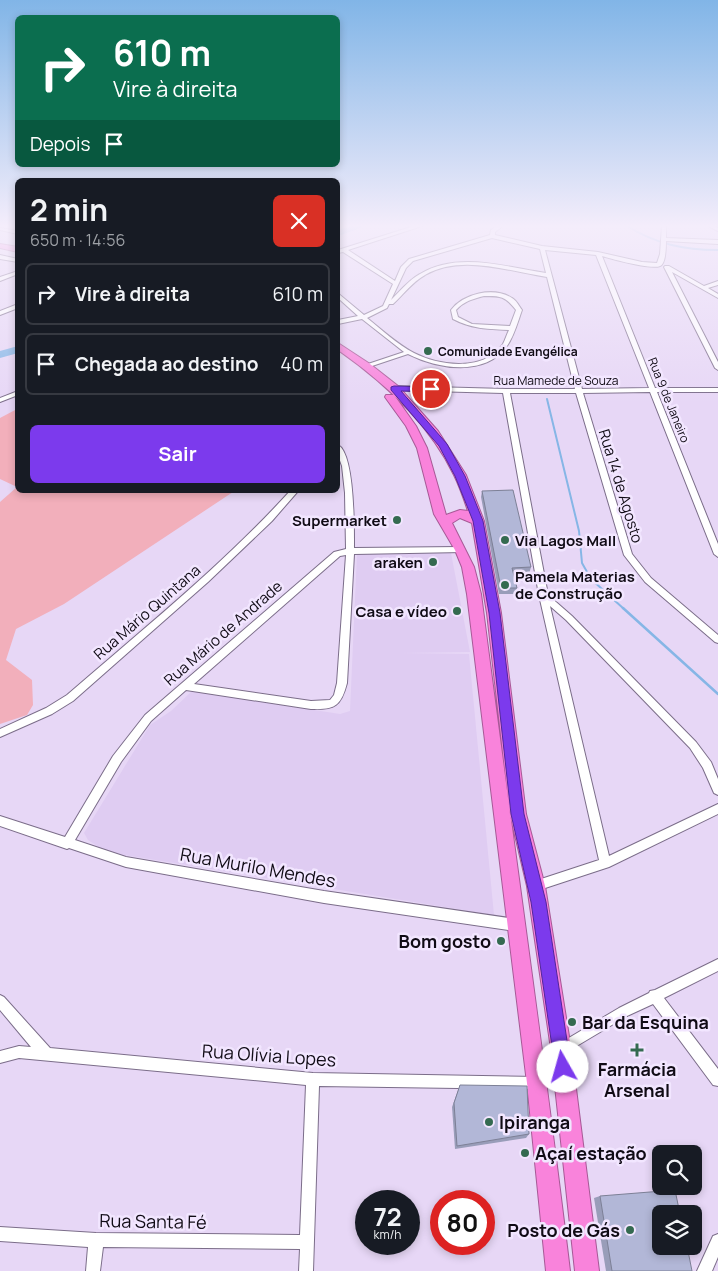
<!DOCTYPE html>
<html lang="pt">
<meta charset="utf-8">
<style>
body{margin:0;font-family:Manrope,sans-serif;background:#20242c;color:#f1f3f6;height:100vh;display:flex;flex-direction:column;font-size:19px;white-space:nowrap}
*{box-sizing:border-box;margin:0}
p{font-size:16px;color:#9ea1a6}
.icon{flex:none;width:28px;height:28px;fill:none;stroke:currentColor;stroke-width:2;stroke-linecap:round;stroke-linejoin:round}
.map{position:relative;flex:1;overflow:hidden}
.side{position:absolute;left:15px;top:178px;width:325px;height:315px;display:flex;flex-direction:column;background:#171b24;border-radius:8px;box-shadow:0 2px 8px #0003}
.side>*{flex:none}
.banner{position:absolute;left:15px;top:15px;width:325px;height:152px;border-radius:8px;box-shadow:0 2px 8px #0003;background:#0b6e4f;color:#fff;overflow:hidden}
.fabs{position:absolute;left:652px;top:1145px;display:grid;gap:10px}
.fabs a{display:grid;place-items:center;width:50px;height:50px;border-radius:8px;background:#171b24;box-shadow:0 2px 8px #0003;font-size:25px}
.speed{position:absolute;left:355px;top:1190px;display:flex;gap:10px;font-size:25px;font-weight:700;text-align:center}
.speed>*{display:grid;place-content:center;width:65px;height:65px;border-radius:50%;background:#171b24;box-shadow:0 2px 8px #0003;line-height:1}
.speed small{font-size:12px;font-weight:400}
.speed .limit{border:8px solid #d22;background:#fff;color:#111}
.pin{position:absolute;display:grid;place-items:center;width:42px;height:42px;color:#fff;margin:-21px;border:2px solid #fff;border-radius:50%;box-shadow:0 1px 5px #0007}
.me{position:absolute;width:55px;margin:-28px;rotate:353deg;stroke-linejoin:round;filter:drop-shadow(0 0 4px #0008)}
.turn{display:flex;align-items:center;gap:18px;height:105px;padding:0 15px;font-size:22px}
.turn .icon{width:65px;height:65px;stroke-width:2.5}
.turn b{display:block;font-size:35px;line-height:42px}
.then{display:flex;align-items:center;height:48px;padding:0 15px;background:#0003;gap:10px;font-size:19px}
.round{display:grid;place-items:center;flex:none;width:52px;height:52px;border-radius:8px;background:#20242c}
.head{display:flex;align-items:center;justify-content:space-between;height:85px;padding:0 15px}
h1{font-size:30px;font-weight:700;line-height:38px}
.button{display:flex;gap:10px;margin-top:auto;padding:10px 15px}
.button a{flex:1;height:58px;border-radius:8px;background:#7c3aed;color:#fff;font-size:20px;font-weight:700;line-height:58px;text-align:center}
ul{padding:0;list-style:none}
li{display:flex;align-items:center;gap:15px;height:62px;margin:0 10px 8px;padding:0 5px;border:2px solid #363941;border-radius:8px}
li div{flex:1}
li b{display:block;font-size:19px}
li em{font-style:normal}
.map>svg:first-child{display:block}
.built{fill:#dfccf2}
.green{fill:#f2afbb}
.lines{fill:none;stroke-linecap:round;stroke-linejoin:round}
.stream-far1{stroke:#86b6e6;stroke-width:2}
.stream{stroke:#86b6e6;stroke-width:2.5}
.river{fill:#86b6e6;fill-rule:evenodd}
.minor-casing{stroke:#7b6d89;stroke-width:2}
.highway-casing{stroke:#a75996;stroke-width:2}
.minor{fill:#fff;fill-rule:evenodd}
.highway{fill:#f983db;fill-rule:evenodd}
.wall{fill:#999db9}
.building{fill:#b2b7d7;stroke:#7d8096}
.route{fill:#7c3aed;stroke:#51269a}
.poi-dot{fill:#346a50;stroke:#f2e6ff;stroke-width:2}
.labels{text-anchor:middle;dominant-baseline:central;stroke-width:5;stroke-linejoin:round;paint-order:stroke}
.far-poi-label{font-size:12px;font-weight:bold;fill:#100b15;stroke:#f2e6ff;text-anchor:start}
.far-street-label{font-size:12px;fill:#100b15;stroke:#f2e6ff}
.street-label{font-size:15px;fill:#100b15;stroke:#f2e6ff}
.poi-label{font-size:15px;font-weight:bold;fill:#100b15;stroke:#f2e6ff;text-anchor:end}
.near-street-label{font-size:18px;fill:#100b15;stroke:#f2e6ff}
.near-poi-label{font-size:18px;font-weight:bold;fill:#100b15;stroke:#f2e6ff;text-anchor:start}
</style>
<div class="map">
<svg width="718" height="1271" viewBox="0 0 718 1271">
<rect width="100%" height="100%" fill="#e7d7f6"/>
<path class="built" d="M 451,553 L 470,652 L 403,653 L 469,654 L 494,915 L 106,852 L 88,840 L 84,833 L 150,725 L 171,711 L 192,691 L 340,714 L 350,711 L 357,554 Z"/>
<g class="green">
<path d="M 17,409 L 17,487 L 0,479 L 0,418 Z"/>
<path d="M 17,487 L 18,490 L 236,490 L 64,604 L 16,629 L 6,660 L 32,680 L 33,705 L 27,715 L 0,724 L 0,502 Z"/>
</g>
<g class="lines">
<g class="stream-far1">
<path d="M 627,226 C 656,244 684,250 718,250"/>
<path d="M 547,399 L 579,531 L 582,563 L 591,579 L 624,609"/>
</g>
<path class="stream" d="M 623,608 L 718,694"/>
<g class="river">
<path d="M 351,226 L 366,226 L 338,236 L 338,230 Z"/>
<path d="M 18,346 L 18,353 L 0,358 L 0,351 Z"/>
</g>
<g class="minor-casing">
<g id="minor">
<path d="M 414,226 L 422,226 L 348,250 L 395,281 L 401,267 L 409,259 L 490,235 L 491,230 L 497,226 L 503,226 L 495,232 L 495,235 L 542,246 L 598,252 L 642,262 L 657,263 L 660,254 L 662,226 L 666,226 L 666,238 L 718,240 L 718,244 L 666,241 C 666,246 666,264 660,266 C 651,270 612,259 602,256 L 655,388 L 718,388 L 718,392 L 657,392 L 718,544 L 718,557 L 714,554 L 650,392 L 583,393 L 632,554 L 651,578 L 718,635 L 718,643 L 715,642 L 645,582 L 624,555 L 576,393 L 510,393 L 548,595 L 572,616 L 696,742 L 711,762 L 718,779 L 718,795 L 714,793 L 703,768 L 690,748 L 566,620 L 550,606 L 609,856 L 718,804 L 718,814 L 609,867 L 536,891 L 532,890 L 530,886 L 532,882 L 599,860 L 539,595 L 503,393 L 394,390 L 391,388 L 394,386 L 506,389 L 575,389 L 547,277 C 508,271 461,254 425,275 C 412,282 403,295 393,304 L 389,304 L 387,308 L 367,318 C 382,330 397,344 414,353 C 439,366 484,372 503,344 C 505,340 507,334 509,330 C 488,329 472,329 453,319 L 451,310 C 463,294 493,286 512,298 C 516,300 519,306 522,310 C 518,321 514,336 507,346 C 485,377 438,369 408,354 L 369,367 L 365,367 L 365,365 L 404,352 L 362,319 L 338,324 L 338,320 L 358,316 L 338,298 L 338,294 L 340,295 L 364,315 L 383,306 L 393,284 L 343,252 L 338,253 L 338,250 ZM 492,238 L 540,249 L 546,273 C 505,267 458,251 420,274 C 409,280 400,291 391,300 L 406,268 L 413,261 ZM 545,250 L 596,255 L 649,388 L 582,389 ZM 484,296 C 501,296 505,296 516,310 L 510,326 L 472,324 L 458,317 L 456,310 C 464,301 473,299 484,296 Z"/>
<path d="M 708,226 L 714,226 L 718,228 L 718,231 Z"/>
<path d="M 0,228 L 18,231 L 18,234 L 0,230 Z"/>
<path d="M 0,255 L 18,259 L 18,262 L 0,259 Z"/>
<path d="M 665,266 L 669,266 L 704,286 L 718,281 L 718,285 L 708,288 L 718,294 L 718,298 L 672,272 L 718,362 L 718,370 L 715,368 L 664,267 Z"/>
<path d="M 18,271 L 18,274 L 0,281 L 0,277 Z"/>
<path d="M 18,304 L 18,308 L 0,315 L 0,311 Z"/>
<path d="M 18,391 L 18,395 L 0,402 L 0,398 Z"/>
<path d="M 338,445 C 355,454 354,529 354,548 L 461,547 L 465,550 L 464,552 L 354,554 L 347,683 C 341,706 335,710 311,709 L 186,690 L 151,721 L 121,762 L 75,840 L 126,857 L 324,891 L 516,919 L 520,921 L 522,925 L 520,929 L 516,931 L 324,903 L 126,867 L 69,848 L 67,849 L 0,826 L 0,816 L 65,837 L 113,756 L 145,715 L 334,552 L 346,549 L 345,493 L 342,466 L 338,455 ZM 346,555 L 337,683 L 334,695 L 330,700 L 311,701 L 194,684 L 340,556 Z"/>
<path d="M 291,490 L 299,490 L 272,521 L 208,582 L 73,701 L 52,714 L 0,737 L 0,729 L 46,708 L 67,695 C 143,629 223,565 291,490 Z"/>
<path d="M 718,959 L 718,971 L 664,998 L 718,1069 L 718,1086 L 713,1085 L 653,1004 L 627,1016 L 565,1053 L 561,1055 L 557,1053 L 555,1049 L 557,1045 L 619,1008 L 649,993 L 650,991 L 655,990 Z"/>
<path d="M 0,995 L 4,997 L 50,1048 L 313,1073 L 537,1077 L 542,1078 L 543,1083 L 542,1088 L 537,1089 L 319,1086 L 313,1271 L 299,1271 L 300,1249 L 103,1247 L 100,1271 L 86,1271 L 88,1247 L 0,1241 L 0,1227 L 96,1233 L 300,1235 L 306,1085 L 19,1058 L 0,1063 L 0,1051 L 19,1046 L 31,1047 L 0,1010 Z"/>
<path d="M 718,1234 L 718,1257 L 712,1271 L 697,1271 L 713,1236 Z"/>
</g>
</g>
<g class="highway-casing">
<g id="highway">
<path d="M 0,244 L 18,247 L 18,252 L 0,248 Z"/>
<path d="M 338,343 L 370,364 L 398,386 L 438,431 L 466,475 L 484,521 L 501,613 L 526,814 L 545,886 L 571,1049 L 599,1271 L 575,1271 L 551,1049 L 527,886 L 510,814 L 487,613 L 472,523 L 460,518 L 452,523 L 474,567 L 481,594 C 510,820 543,1045 570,1271 L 546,1271 L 527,1083 L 467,594 L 462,567 L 455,550 L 434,514 L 417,448 L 406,426 L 385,397 L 386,395 L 394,395 L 416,426 L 427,448 L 446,515 L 460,510 L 468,511 C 464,499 460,487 454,475 C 429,423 385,383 338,350 Z"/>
</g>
</g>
<use href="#minor" class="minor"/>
<use href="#highway" class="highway"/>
</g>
<g class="wall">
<path d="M 482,491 L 531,567 L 529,574 L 514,575 L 517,588 L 515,594 L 499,594 L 481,497 Z"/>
<path d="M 460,1085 L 529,1134 L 526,1138 L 455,1149 L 452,1107 Z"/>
<path d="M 600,1196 L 692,1271 L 606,1271 L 594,1198 Z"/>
</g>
<g class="building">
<path d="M 513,490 L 531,567 L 512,568 L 517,588 L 501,588 L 482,491 Z"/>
<path d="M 460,1085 L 527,1086 L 529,1134 L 457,1146 L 454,1103 Z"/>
<path d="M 675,1190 L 680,1214 L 661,1214 L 661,1246 L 687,1246 L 692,1271 L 612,1271 L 600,1196 Z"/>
</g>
<linearGradient id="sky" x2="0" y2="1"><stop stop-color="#81b5e7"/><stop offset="0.56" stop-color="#f4edfb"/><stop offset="1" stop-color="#f4edfb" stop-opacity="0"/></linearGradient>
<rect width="718" height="404" fill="url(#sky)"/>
<path class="route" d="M 394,386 L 431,387 L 435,389 L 431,392 L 401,391 L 447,444 L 465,476 L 483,521 L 500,613 L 524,814 L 546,902 L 571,1067 L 569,1073 L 563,1075 L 557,1073 L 555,1067 L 531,902 L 511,814 L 489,613 L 473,521 L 455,476 L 439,446 L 391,390 L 391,387 Z"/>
<g class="poi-dot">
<circle cx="428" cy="351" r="5"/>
<circle cx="397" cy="520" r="5"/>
<circle cx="505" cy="540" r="5"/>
<circle cx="433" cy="562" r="5"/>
<circle cx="505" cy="585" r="5"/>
<circle cx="457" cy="611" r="5"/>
<circle cx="501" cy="941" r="5"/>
<circle cx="572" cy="1022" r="5"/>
<path d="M634.5 1042.5h5v5h5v5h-5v5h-5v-5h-5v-5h5z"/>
<circle cx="489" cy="1122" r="5"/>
<circle cx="525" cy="1153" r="5"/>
<circle cx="630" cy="1230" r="5"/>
</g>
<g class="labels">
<g class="far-poi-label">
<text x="438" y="351">Comunidade Evangélica</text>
</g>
<g class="far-street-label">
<text x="556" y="380">Rua Mamede de Souza</text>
<text transform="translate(669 400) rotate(68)">Rua 9 de Janeiro</text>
</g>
<g class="street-label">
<text transform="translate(621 486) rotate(73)">Rua 14 de Agosto</text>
<text transform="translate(147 612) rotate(-41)">Rua Mário Quintana</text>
<text transform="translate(223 633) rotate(-41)">Rua Mário de Andrade</text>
</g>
<g class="poi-label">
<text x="387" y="520">Supermarket</text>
<text x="515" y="540" text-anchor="start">Via Lagos Mall</text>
<text x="423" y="562">araken</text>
<text x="515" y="576" text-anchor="start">Pamela Materias<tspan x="515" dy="17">de Construção</tspan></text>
<text x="447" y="611">Casa e vídeo</text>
</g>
<g class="near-street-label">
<text transform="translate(258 867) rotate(10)">Rua Murilo Mendes</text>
<text transform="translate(269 1055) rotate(4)">Rua Olívia Lopes</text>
<text transform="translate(153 1221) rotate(1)">Rua Santa Fé</text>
</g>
<g class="near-poi-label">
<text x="491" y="941" text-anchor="end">Bom gosto</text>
<text x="582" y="1022">Bar da Esquina</text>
<text x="637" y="1069" text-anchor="middle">Farmácia<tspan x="637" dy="21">Arsenal</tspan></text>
<text x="499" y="1122">Ipiranga</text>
<text x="535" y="1153">Açaí estação</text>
<text x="620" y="1230" text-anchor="end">Posto de Gás</text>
</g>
</g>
</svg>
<div class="fabs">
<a><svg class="icon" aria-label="search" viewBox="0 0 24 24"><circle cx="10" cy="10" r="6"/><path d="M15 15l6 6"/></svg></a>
<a><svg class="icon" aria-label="layers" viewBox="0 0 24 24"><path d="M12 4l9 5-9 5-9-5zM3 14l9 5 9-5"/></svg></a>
</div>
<div class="speed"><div>72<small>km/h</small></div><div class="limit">80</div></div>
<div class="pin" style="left:431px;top:389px;background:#d93025"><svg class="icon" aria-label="arrive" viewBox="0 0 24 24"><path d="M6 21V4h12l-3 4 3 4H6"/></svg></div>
<svg class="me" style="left:563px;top:1067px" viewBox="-20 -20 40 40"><circle r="19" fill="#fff"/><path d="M0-13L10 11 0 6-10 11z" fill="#7c3aed"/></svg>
<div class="banner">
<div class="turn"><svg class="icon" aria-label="right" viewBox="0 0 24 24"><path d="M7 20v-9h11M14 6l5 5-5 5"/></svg><div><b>610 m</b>Vire à direita</div></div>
<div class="then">Depois<svg class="icon" aria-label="arrive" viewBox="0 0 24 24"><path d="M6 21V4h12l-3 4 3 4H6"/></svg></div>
</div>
<section class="side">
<div class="head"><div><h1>2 min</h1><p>650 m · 14:56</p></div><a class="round" style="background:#d93025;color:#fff"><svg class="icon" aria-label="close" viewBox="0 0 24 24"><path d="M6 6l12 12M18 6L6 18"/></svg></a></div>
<ul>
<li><svg class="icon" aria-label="right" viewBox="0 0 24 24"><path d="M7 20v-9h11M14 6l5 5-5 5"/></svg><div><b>Vire à direita</b></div><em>610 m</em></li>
<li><svg class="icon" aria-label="arrive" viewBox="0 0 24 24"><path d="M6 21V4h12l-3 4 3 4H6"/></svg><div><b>Chegada ao destino</b></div><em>40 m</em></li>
</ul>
<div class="button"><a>Sair</a></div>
</section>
</div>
